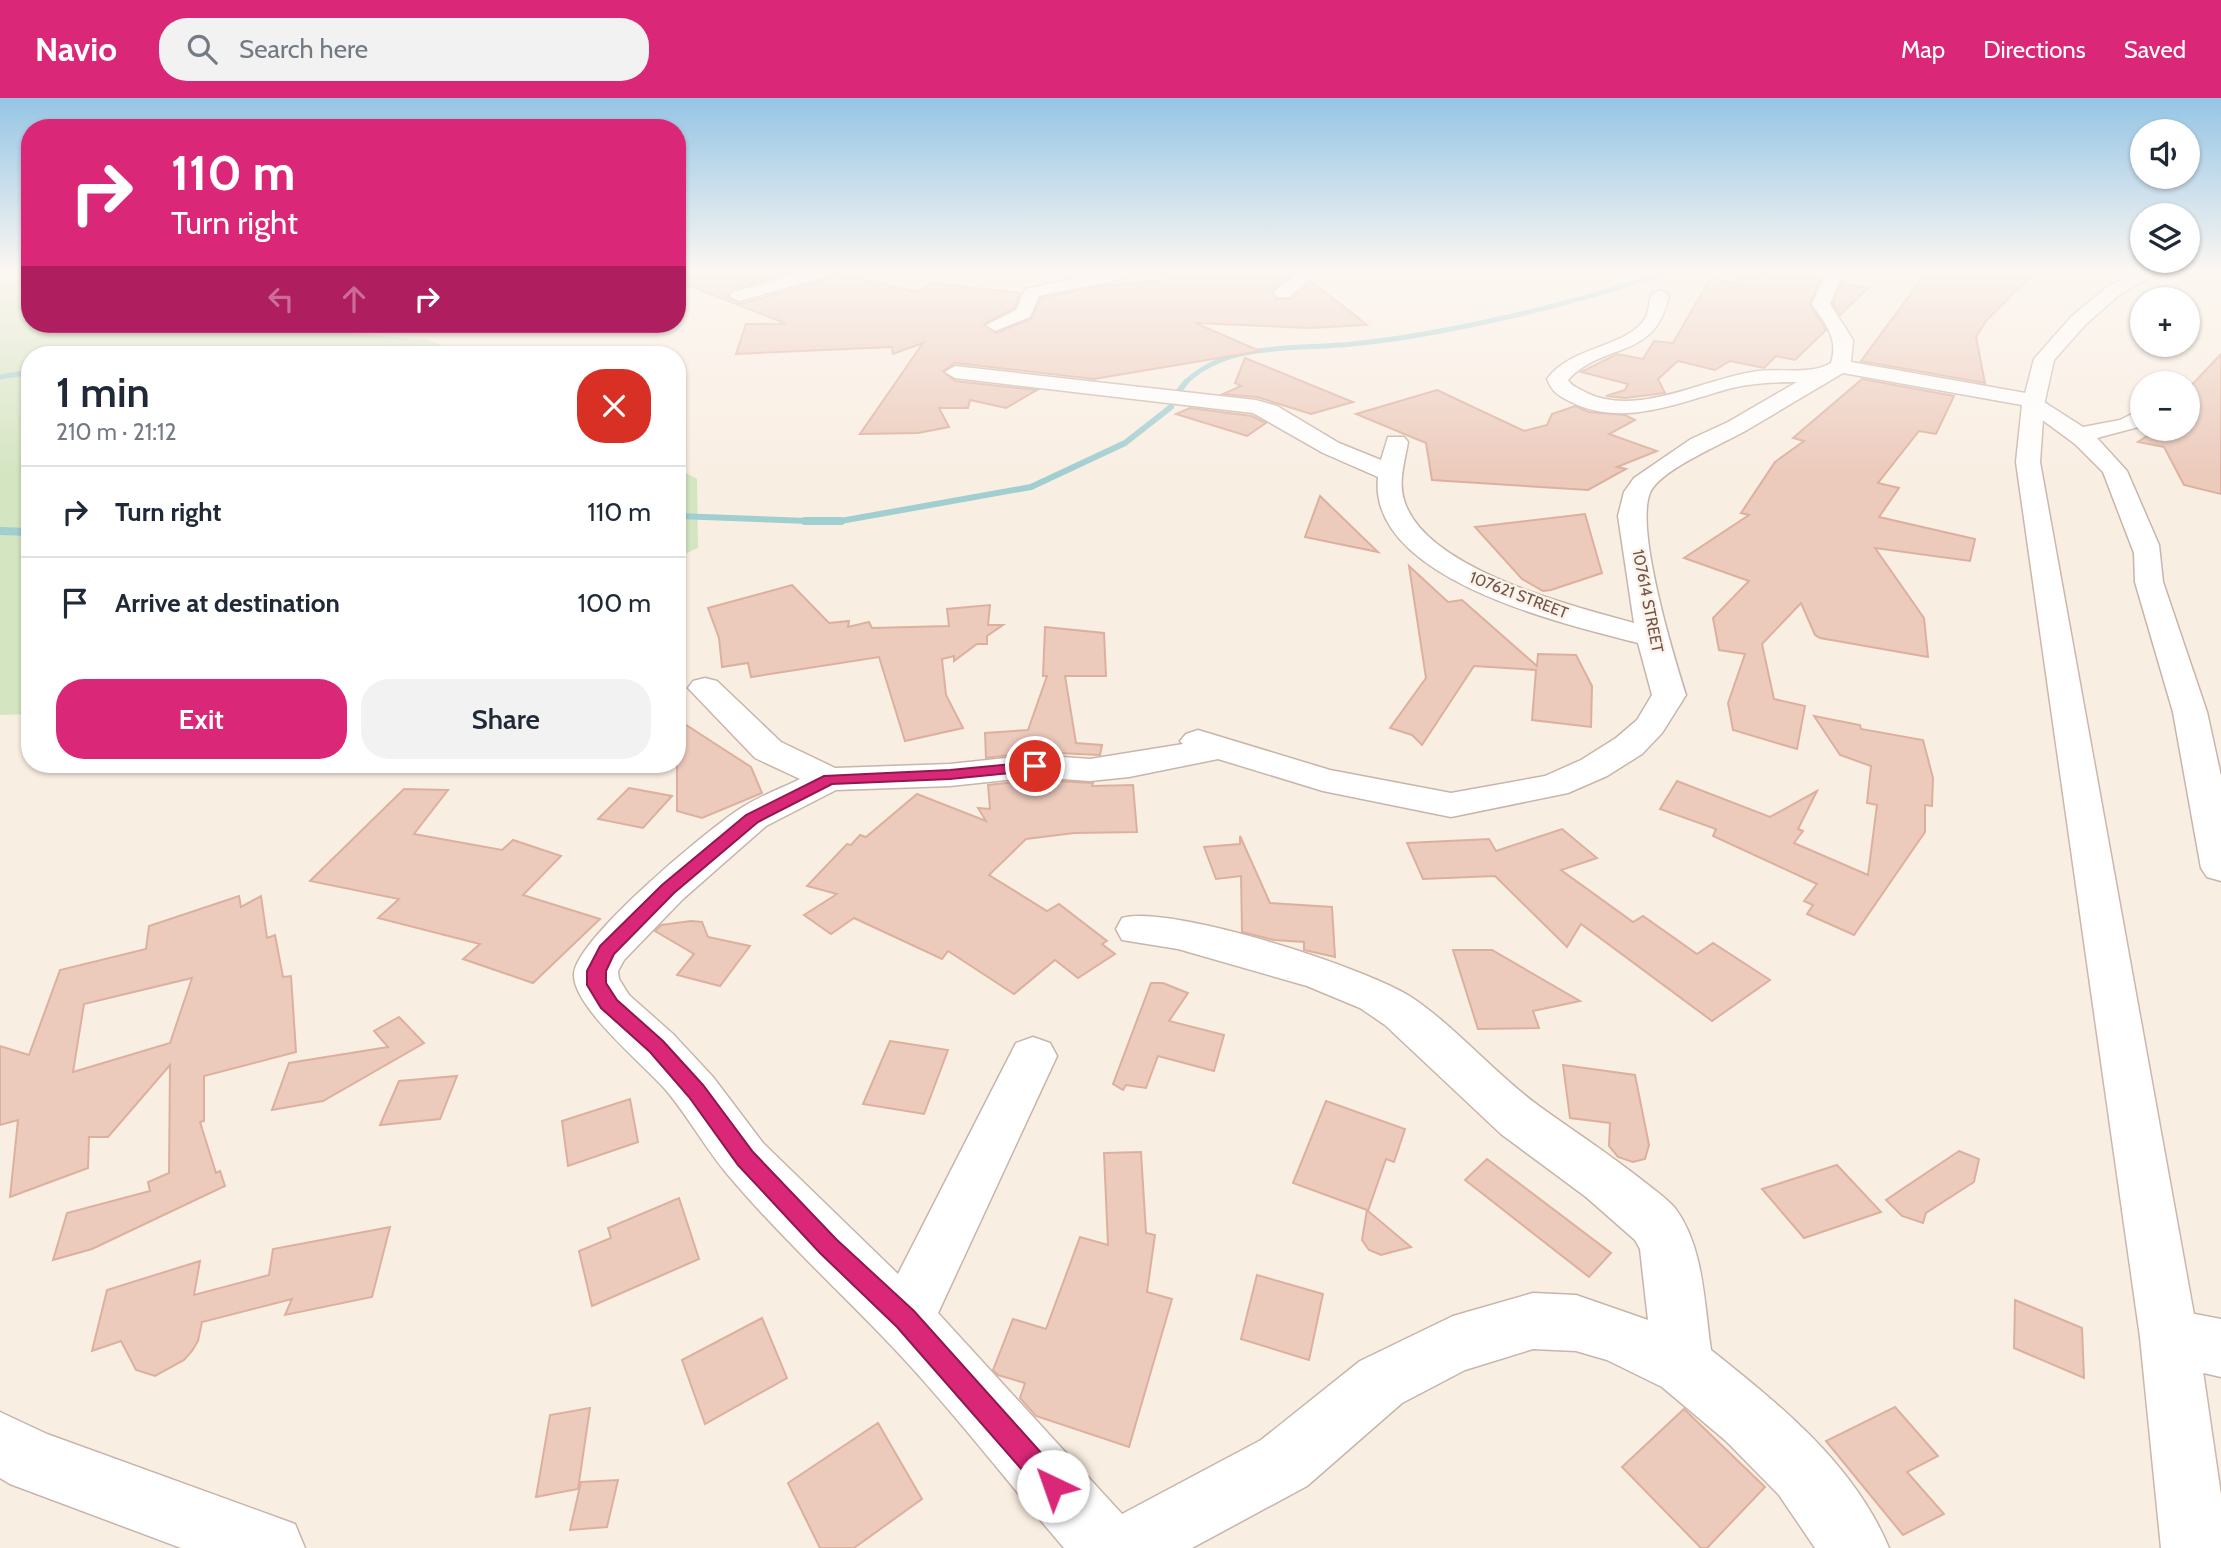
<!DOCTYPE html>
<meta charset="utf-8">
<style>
body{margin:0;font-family:Cabin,sans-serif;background:#f2f2f3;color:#1f2937;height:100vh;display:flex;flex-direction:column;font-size:26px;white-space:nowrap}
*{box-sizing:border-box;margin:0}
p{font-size:23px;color:#747a83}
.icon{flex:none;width:38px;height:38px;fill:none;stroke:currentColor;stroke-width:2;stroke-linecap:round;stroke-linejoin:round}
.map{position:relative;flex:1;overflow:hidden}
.details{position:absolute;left:21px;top:248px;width:665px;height:427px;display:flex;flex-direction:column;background:#fff;border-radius:28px;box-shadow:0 2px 5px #0004}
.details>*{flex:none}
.hud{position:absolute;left:21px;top:21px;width:665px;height:214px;border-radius:28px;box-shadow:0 2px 5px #0004;background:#db2777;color:#fff;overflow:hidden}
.tools{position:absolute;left:2130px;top:21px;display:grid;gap:14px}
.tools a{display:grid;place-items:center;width:70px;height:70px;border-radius:50%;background:#fff;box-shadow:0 2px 5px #0004;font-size:35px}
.pin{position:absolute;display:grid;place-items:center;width:60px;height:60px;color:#fff;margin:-30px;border:4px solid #fff;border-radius:50%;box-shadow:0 2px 7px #0007}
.me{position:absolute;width:77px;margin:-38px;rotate:318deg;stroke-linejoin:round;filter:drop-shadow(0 0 5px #0008)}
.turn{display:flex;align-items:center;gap:24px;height:147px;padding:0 35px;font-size:32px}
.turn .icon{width:91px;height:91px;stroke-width:2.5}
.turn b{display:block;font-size:49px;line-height:60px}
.lanes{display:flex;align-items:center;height:66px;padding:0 35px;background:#0003;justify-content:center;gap:35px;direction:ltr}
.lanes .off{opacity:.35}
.round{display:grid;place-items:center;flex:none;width:74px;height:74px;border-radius:28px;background:#f2f2f3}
.head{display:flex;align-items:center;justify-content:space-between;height:119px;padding:0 35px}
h1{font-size:42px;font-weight:600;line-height:52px}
.button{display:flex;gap:14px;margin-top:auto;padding:14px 35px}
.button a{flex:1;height:80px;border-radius:28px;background:#db2777;color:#fff;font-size:28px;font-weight:600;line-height:80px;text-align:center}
.button a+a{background:#f2f2f3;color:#1f2937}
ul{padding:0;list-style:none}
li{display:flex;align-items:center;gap:21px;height:91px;padding:0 35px;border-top:2px solid #e0e1e3}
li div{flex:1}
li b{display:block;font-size:26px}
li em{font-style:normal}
header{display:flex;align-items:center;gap:42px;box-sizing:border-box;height:98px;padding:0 35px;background:#db2777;color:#fff}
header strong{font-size:33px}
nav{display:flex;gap:38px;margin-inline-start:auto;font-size:24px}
.search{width:490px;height:63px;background:#f2f2f3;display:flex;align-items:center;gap:18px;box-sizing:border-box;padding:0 24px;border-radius:28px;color:#747a83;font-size:26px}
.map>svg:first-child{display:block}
.green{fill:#d4e5c2}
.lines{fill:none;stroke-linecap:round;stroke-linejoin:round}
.stream-far2{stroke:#a0ced1;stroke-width:5}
.stream-far1{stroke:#a0ced1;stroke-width:6}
.stream{stroke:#a0ced1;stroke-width:8}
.building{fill:#eccabc;stroke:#ddb09e;stroke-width:2;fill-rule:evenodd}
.street-casing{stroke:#c8b5aa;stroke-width:3}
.secondary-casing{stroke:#ceb6aa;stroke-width:3}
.street{fill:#fff;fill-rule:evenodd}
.secondary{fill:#fff;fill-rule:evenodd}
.route{fill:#db2777;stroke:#8e194d;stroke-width:2}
.labels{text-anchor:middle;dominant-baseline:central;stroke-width:5;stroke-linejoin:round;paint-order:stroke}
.far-street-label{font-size:16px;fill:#6e544b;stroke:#fdf2e7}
</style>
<header>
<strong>Navio</strong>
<div class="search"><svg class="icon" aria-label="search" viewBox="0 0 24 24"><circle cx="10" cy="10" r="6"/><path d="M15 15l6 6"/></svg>Search here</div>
<nav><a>Map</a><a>Directions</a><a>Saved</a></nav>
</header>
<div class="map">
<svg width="2221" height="1450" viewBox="0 0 2221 1450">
<rect width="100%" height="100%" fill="#f9eee2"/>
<g class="green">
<path d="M 0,174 L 30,174 L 30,226 L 281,226 L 288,230 L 429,242 L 464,257 L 30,257 L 30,616 L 0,617 Z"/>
<path d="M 677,370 L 697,381 L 698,450 L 677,459 Z"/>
</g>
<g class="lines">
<g class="stream-far2">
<path d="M 152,257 L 230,257"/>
<path d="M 0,279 L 30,274"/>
<path d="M 1185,285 C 1227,243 1297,252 1352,246 C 1383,243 1415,238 1446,232 C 1521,218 1595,198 1667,174"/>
</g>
<g class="stream-far1">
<path d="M 1174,299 L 1186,284"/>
<path d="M 677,418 L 835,424 L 1031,389 L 1125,345 L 1171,309"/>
</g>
<g class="stream">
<path d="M 805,423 L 841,423"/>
<path d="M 0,433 L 30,434"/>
</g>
</g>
<g class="building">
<path d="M 677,174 L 794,174 L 732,191 L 727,199 L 740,206 L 830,181 L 833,174 L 916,194 L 933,185 L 1020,195 L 1014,210 L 984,226 L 996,235 L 1031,221 L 1041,200 L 1100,188 L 1178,181 L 1163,174 L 1295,174 L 1272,193 L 1275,201 L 1291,201 L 1311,183 L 1367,227 L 1310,230 L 1195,225 L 1260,253 L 1094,281 L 955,265 L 943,273 L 955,283 L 1037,292 L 1006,310 L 970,302 L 968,310 L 939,310 L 949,329 L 918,335 L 860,336 L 923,245 L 893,256 L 892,249 L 736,256 L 746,226 L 787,226 L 677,183 Z"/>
<path d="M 1751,174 L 1820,182 L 1810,207 L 1826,232 L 1795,262 L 1776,258 L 1764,270 L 1730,263 L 1715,272 L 1678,263 L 1658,281 L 1665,295 L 1625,300 L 1606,298 L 1625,292 L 1628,286 L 1581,274 L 1617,256 L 1643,261 L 1654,243 L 1673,245 L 1710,181 L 1736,185 Z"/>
<path d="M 1927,174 L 2035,174 L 1986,223 L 1976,239 L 1985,285 L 1861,263 Z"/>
<path d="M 1841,186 L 1869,189 L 1840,217 L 1833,206 Z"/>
<path d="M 2221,256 L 2221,396 L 2184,387 L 2164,349 L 2138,344 L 2157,331 L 2188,331 L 2188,291 Z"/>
<path d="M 1245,260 L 1353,304 L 1311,316 L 1257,299 L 1223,296 L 1241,288 L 1235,285 Z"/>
<path d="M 1862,281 L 1954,298 L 1936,336 L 1919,333 L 1878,385 L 1899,390 L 1879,419 L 1975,441 L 1970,463 L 1875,450 L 1924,520 L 1928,559 L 1820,540 L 1815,537 L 1801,505 L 1762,546 L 1774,601 L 1805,608 L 1797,651 L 1733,632 L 1728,605 L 1745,556 L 1719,552 L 1713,520 L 1749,483 L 1684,460 L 1749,417 L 1741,415 L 1775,364 L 1804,343 L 1793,340 Z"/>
<path d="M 1437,292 L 1524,333 L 1547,327 L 1552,316 L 1575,308 L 1589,314 L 1625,317 L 1635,322 L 1609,336 L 1657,353 L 1617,369 L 1626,371 L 1588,392 L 1432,382 L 1426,345 L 1356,316 Z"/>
<path d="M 1190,310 L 1252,318 L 1266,325 L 1247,338 L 1176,316 Z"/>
<path d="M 1320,398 L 1378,454 L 1305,439 Z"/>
<path d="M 1585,416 L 1602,475 L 1551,492 L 1543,493 L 1522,481 L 1475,429 Z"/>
<path d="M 1409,468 L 1448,504 L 1462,502 L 1537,568 L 1538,556 L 1576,557 L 1592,588 L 1591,629 L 1532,622 L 1536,572 L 1474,568 L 1422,647 L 1412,637 L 1390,630 L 1426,580 Z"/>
<path d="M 792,487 L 829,525 L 849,523 L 848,529 L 869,524 L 872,530 L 949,528 L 947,511 L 990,507 L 988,527 L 1003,527 L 987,538 L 987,546 L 977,546 L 954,563 L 954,558 L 942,561 L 946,597 L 963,630 L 905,643 L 879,559 L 751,579 L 748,565 L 722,569 L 719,540 L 708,510 Z"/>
<path d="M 1045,529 L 1104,535 L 1106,578 L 1065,578 L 1076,645 L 1102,647 L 1100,657 L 1035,654 L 986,660 L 985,635 L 1028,632 L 1047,578 L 1043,578 Z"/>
<path d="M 1814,618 L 1860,627 L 1861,631 L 1923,642 L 1933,680 L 1932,708 L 1925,707 L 1925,734 L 1854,837 L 1807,816 L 1813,807 L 1804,803 L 1817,786 L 1713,738 L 1716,731 L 1660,711 L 1677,683 L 1770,719 L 1817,693 L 1798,731 L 1803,733 L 1794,745 L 1868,777 L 1877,707 L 1867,705 L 1871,668 L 1840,657 Z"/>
<path d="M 677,621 L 751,669 L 762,695 L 702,720 L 677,713 Z"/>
<path d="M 1035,682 L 1093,685 L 1092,688 L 1133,687 L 1137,734 L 1074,735 L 1026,741 L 989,777 L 1047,813 L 1059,806 L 1107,843 L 1102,846 L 1115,856 L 1078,880 L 1055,862 L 1014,896 L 948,853 L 942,861 L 854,820 L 831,836 L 804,817 L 837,796 L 807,788 L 847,746 L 851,747 L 860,737 L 866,739 L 917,696 L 986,723 L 978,710 L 990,711 L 988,687 Z"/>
<path d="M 629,690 L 672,698 L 643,730 L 598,721 Z"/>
<path d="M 404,691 L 448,692 L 414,736 L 502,752 L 513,742 L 561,758 L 523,797 L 600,821 L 533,885 L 463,861 L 480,846 L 378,820 L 399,801 L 310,783 Z"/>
<path d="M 1562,731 L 1597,760 L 1561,772 L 1633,824 L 1643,818 L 1697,856 L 1713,845 L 1770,882 L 1712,923 L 1581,826 L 1567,849 L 1495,778 L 1423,781 L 1407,745 L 1489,741 L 1496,753 Z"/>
<path d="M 1240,738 L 1270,805 L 1332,809 L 1335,859 L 1304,852 L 1304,844 L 1274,842 L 1242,834 L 1241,778 L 1216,781 L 1204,749 L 1240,746 Z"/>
<path d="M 239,798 L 241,809 L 261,798 L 267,840 L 275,837 L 283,879 L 291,878 L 296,954 L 204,978 L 204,1023 L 200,1024 L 216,1075 L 220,1073 L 225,1088 L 92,1151 L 53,1162 L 67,1115 L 150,1093 L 148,1084 L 169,1075 L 170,967 L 108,1039 L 89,1039 L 88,1070 L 10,1099 L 18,1022 L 0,1027 L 0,948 L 29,957 L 60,872 L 146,851 L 149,828 ZM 192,880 L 170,945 L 73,974 L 84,906 Z"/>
<path d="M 691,823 L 702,824 L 708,839 L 750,848 L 720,888 L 677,877 L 694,856 L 655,833 L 661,827 Z"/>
<path d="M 1453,852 L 1492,852 L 1580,903 L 1533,913 L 1539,930 L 1478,931 Z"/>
<path d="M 1151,885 L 1163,885 L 1188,895 L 1169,923 L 1224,937 L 1214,973 L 1158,958 L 1146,990 L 1126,987 L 1123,992 L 1113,986 Z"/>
<path d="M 399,919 L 424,945 L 323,1003 L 272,1012 L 289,965 L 388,949 L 374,933 Z"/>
<path d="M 890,943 L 948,952 L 924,1016 L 863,1006 Z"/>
<path d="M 1563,967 L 1635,977 L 1649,1047 L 1645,1061 L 1633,1064 L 1618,1059 L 1609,1048 L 1610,1025 L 1570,1020 Z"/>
<path d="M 457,978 L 440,1021 L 380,1027 L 399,983 Z"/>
<path d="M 630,1001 L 638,1044 L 568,1068 L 562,1023 Z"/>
<path d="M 1326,1003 L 1405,1031 L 1394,1064 L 1386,1061 L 1368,1113 L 1411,1149 L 1381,1157 L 1369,1152 L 1362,1142 L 1367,1112 L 1293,1085 Z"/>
<path d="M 1959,1053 L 1979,1061 L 1974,1084 L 1926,1115 L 1923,1125 L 1902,1118 L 1886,1102 Z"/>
<path d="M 1141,1054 L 1146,1135 L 1155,1137 L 1147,1194 L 1172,1201 L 1129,1349 L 1036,1318 L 1020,1300 L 1025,1285 L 998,1277 L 993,1272 L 1013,1221 L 1046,1231 L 1080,1139 L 1108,1147 L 1104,1055 Z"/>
<path d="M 1487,1061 L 1611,1155 L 1589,1179 L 1465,1082 Z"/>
<path d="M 1837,1067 L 1881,1114 L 1804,1140 L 1762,1091 Z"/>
<path d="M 679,1100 L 699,1161 L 592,1208 L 579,1153 L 611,1140 L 608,1130 Z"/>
<path d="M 390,1129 L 372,1199 L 285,1217 L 292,1201 L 202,1224 L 198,1243 L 192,1253 L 184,1262 L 155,1278 L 136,1272 L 121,1243 L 92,1253 L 107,1192 L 200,1163 L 194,1197 L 269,1177 L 273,1151 Z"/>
<path d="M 1257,1177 L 1323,1196 L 1309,1262 L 1241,1241 Z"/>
<path d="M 2015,1202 L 2082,1230 L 2084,1280 L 2014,1250 Z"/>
<path d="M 762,1220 L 787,1280 L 705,1326 L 682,1262 Z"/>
<path d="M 1895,1309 L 1938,1358 L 1907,1374 L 1944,1416 L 1903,1437 L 1826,1343 Z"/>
<path d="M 590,1310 L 578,1391 L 536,1399 L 550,1317 Z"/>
<path d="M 1684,1311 L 1765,1389 L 1707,1450 L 1701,1450 L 1622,1369 Z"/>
<path d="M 878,1325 L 922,1401 L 854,1450 L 820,1450 L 788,1385 Z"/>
<path d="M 618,1382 L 607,1429 L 570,1432 L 581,1384 Z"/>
</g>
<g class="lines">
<g class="street-casing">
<g id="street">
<path d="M 804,174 L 831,174 L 829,178 L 739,203 L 730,198 L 733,194 Z"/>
<path d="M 1101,174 L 1144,174 C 1140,179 1055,194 1039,198 L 1030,219 L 995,233 L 986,227 L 1016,212 L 1025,191 Z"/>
<path d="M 1299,174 L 1323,174 L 1305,184 L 1289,199 L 1277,199 L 1274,195 L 1277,191 Z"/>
<path d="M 1834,174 L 1856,174 L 1839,184 L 1830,206 L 1853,242 L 1851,264 L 2042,298 L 2044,304 L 2083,329 L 2120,322 L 2142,311 L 2142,328 L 2097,340 L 2127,373 L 2159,447 L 2163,484 L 2207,614 L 2221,678 L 2221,783 L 2207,779 L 2201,770 L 2173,614 L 2135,484 L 2134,455 L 2103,374 L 2075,346 L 2022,307 L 1843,275 C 1811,294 1779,313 1747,332 C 1725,345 1659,372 1650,395 C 1635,431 1673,556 1686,597 L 1662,635 L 1642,656 L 1607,678 L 1568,695 L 1451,719 L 1323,693 L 1218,661 L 1129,679 L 1090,683 L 1035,679 L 950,688 L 836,692 L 766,728 L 683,801 L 624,862 L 618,873 L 619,881 L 629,897 L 673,936 L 713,979 L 763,1045 L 898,1176 L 1016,945 L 1033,939 L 1050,945 L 1057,958 L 938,1215 L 1122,1416 L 1261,1342 L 1360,1263 L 1453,1218 L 1533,1195 L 1576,1197 L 1648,1222 L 1640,1151 L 1635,1142 L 1586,1099 L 1501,1036 L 1385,927 L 1360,910 L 1307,888 L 1178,851 L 1122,842 L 1116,831 L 1122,820 C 1170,806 1371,871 1414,901 C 1459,932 1495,976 1539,1008 C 1575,1034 1612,1058 1647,1086 C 1656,1093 1667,1101 1675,1110 C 1704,1149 1704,1205 1711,1252 C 1780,1307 1854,1366 1889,1450 L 1815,1450 L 1779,1397 L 1726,1343 L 1662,1289 L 1607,1262 L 1576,1253 L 1533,1251 L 1465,1272 L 1402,1305 L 1307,1388 L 1192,1450 L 1064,1450 C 1004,1380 947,1305 883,1239 C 831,1185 776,1134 728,1077 C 705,1050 688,1018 665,991 C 643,966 572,908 574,876 C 576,841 705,734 738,712 C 757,699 780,691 800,681 L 755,660 L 688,590 L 693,583 L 705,580 L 717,583 L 781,644 L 835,670 L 950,666 L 1035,657 L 1090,661 L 1183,646 L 1180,643 L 1186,636 L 1198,632 L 1330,672 L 1451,695 L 1545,678 L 1581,662 L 1616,640 L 1637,622 L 1652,597 L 1638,545 C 1564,526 1367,481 1378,379 L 1323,355 L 1253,315 L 955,280 L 945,274 L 955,268 L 1256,302 L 1277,308 L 1339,345 L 1381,362 L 1388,339 L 1404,339 L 1408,344 C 1405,362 1398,384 1404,402 C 1424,471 1572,508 1634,525 L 1618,418 L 1624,394 L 1634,380 L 1691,341 L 1728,324 L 1797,284 C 1775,284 1754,285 1732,290 C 1679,304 1623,331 1569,303 C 1557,297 1552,293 1547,281 C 1570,248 1628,250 1646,219 C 1649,212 1649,204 1651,197 L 1660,192 L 1669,197 C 1656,263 1604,243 1568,282 C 1571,288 1578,290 1585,294 C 1636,320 1701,282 1752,274 C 1779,269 1808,278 1831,265 C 1839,240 1825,226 1812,206 L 1823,181 Z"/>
<path d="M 2173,279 L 2184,285 L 2161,285 L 2165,281 Z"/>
<path d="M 2169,1211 L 2221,1221 L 2221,1279 L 2169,1267 L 2148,1259 L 2140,1239 L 2148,1219 Z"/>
<path d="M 0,1314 L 47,1336 L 295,1426 L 305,1450 L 181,1450 L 10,1386 L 0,1380 Z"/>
</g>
</g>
<g class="secondary-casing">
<path id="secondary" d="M 2137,174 L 2158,174 L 2119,197 L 2086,226 L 2054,262 L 2044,307 L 2040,364 L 2198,1239 L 2221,1397 L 2221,1450 L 2161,1450 L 2140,1239 L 2016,364 L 2022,307 L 2034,261 L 2072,218 L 2107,189 Z"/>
</g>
<use href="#street" class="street"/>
<use href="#secondary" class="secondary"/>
</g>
<linearGradient id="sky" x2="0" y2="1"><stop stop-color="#95c5e5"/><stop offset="0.46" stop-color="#fcf7f2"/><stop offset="1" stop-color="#fcf7f2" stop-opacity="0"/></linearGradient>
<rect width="2221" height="377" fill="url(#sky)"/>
<path class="route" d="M 1035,664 L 1040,665 L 1040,672 L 950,681 L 832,686 L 758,724 L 674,795 L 614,856 L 606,873 L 606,885 L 617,902 L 663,943 L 703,987 L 753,1054 L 836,1141 L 914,1213 L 1062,1378 L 1066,1388 L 1062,1397 L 1053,1401 L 1044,1397 L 897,1229 L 820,1155 L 738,1067 L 689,999 L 650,954 L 601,910 L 587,887 L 587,873 L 600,848 L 662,787 L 746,717 L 824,678 L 950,672 Z"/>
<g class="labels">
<g class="far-street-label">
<text transform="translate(1519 497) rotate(21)">107621 STREET</text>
<text transform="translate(1648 503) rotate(79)">107614 STREET</text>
</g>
</g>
</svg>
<div class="tools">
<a><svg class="icon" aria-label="sound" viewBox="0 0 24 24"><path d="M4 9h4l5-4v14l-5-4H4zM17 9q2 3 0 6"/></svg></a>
<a><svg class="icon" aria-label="layers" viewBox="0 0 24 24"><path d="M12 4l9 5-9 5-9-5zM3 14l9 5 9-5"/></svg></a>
<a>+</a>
<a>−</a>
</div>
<div class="pin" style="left:1035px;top:668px;background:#d93025"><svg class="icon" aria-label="arrive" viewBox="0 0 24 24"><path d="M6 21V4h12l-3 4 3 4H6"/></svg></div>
<svg class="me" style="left:1053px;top:1388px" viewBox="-20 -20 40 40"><circle r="19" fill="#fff"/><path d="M0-13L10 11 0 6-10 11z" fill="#db2777"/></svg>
<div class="hud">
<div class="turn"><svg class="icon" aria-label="right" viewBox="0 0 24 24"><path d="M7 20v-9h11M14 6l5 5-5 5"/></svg><div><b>110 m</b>Turn right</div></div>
<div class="lanes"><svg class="icon off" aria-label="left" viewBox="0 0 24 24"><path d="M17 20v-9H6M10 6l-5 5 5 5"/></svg><svg class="icon off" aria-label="ahead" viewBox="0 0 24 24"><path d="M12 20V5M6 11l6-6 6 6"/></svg><svg class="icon" aria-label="right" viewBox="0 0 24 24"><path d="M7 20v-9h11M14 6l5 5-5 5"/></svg></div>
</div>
<section class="details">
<div class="head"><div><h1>1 min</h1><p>210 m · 21:12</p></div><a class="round" style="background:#d93025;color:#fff"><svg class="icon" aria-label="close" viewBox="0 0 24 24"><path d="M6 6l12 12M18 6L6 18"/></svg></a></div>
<ul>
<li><svg class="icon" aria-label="right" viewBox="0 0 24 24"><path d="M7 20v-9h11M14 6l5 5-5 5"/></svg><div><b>Turn right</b></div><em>110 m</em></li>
<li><svg class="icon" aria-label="arrive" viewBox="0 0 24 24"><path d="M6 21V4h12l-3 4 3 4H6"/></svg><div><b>Arrive at destination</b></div><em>100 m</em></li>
</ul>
<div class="button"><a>Exit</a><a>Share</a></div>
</section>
</div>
